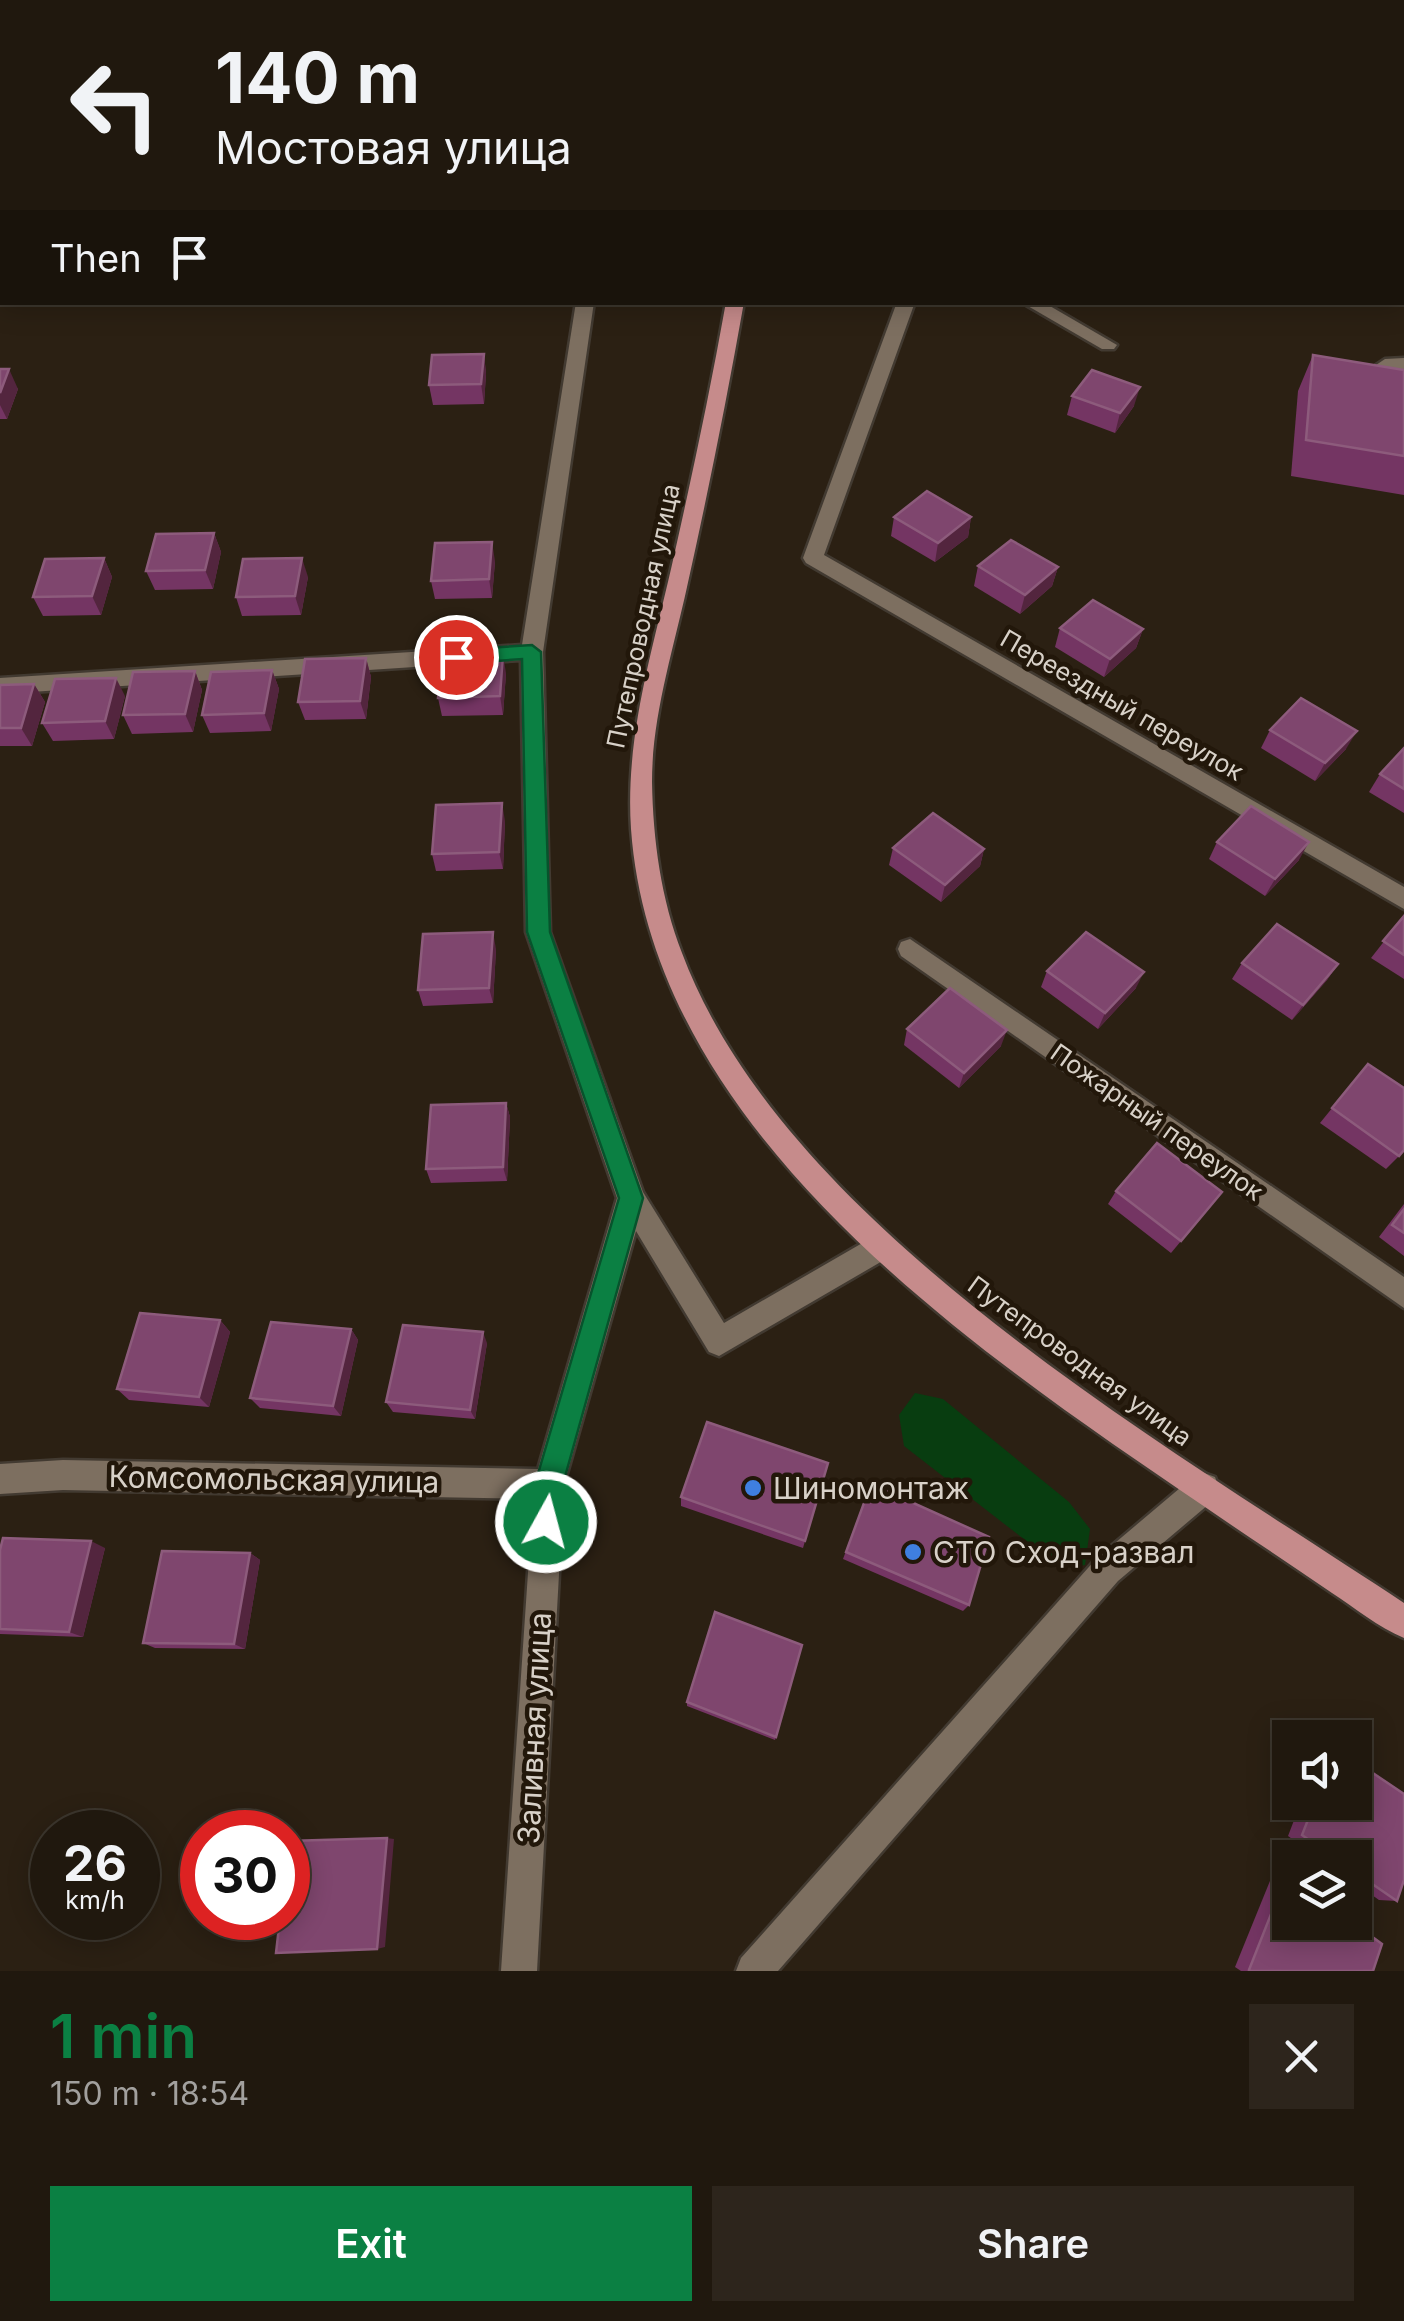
<!DOCTYPE html>
<meta charset="utf-8">
<style>
body{margin:0;font-family:Inter,sans-serif;background:#2d251c;color:#f1f3f6;height:100vh;display:flex;flex-direction:column;font-size:38px;white-space:nowrap}
*{box-sizing:border-box;margin:0}
p{font-size:32px;color:#a2a09e}
.icon{flex:none;width:55px;height:55px;fill:none;stroke:currentColor;stroke-width:2;stroke-linecap:round;stroke-linejoin:round}
.map{position:relative;height:1971px;overflow:hidden}
.panel{display:flex;flex-direction:column;background:#20180e;flex:1}
.panel>*{flex:none}
.guide{position:absolute;left:0px;top:0px;width:1405px;height:305px;box-shadow:0 5px 25px #0003,0 0 0 2px #3d372e;background:#20180e;color:#f1f3f6;overflow:hidden}
.controls{position:absolute;left:1272px;top:1720px;display:grid;gap:20px}
.controls a{display:grid;place-items:center;width:100px;height:100px;border-radius:0px;background:#20180e;box-shadow:0 5px 25px #0003,0 0 0 2px #3d372e;font-size:50px}
.speed{position:absolute;left:30px;top:1810px;display:flex;gap:20px;font-size:50px;font-weight:700;text-align:center}
.speed>*{display:grid;place-content:center;width:130px;height:130px;border-radius:50%;background:#20180e;box-shadow:0 5px 25px #0003,0 0 0 2px #3d372e;line-height:1}
.speed small{font-size:25px;font-weight:400}
.speed .limit{border:15px solid #d22;background:#fff;color:#111}
.pin{position:absolute;display:grid;place-items:center;width:85px;height:85px;color:#fff;margin:-42px;border:5px solid #fff;border-radius:50%;box-shadow:0 2px 10px #0007}
.me{position:absolute;width:110px;margin:-55px;rotate:7deg;stroke-linejoin:round;filter:drop-shadow(0 0 8px #0008)}
.turn{display:flex;align-items:center;gap:35px;height:210px;padding:0 50px;font-size:45px}
.turn .icon{width:130px;height:130px;stroke-width:2.5}
.turn b{display:block;font-size:70px;line-height:85px}
.then{display:flex;align-items:center;height:95px;padding:0 50px;background:#0003;gap:20px;font-size:38px}
.round{display:grid;place-items:center;flex:none;width:105px;height:105px;border-radius:0px;background:#2d251c}
.summary{display:flex;align-items:center;justify-content:space-between;height:170px;padding:0 50px}
h1{font-size:60px;font-weight:600;line-height:75px;color:#0b8043}
.cta{display:flex;gap:20px;margin-top:auto;padding:20px 50px}
.cta a{flex:1;height:115px;border-radius:0px;background:#0b8043;color:#fff;font-size:40px;font-weight:600;line-height:115px;text-align:center}
.cta a+a{background:#2d251c;color:#f1f3f6}
.map>svg:first-child{display:block}
.built{fill:#382916}
.green{fill:#083d10}
.lines{fill:none;stroke-linecap:round;stroke-linejoin:round}
.stream{fill:#040f16;fill-rule:evenodd}
.minor-casing{stroke:#423a31;stroke-width:5}
.major-casing{stroke:#423a31;stroke-width:5}
.minor{fill:#7d6f60;fill-rule:evenodd}
.major{fill:#c68b8b;fill-rule:evenodd}
.wall{fill:#743563}
.shaded-wall{fill:#53253e}
.building{fill:#7f466e;stroke:#8d5b7c;stroke-width:2.5}
.route{fill:#0b8043;stroke:#07532c;stroke-width:2.5}
.shop-dot{fill:#3f7fe0;stroke:#22170a;stroke-width:4}
.labels{text-anchor:middle;dominant-baseline:central;stroke-width:9;stroke-linejoin:round;paint-order:stroke}
.street-label{font-size:25px;fill:#d8d1c8;stroke:#22170a}
.near-street-label{font-size:30px;fill:#d8d1c8;stroke:#22170a}
.near-poi-label{font-size:30px;fill:#d8d1c8;stroke:#22170a;text-anchor:start}
</style>
<div class="map">
<svg width="1404" height="1971" viewBox="0 0 1404 1971">
<rect width="100%" height="100%" fill="#2b2013"/>
<path class="built" d="M 964,0 L 1404,0 L 1404,209 L 1402,2 L 962,2 Z"/>
<path class="green" d="M 915,1393 L 943,1399 L 1069,1502 L 1090,1529 L 1085,1565 L 1061,1568 L 904,1446 L 899,1415 Z"/>
<g class="lines">
<g class="stream">
<path d="M 0,0 L 6,0 L 7,2 L 0,4 Z"/>
<path d="M 0,93 L 2,94 L 2,98 L 0,99 Z"/>
</g>
<g class="minor-casing">
<g id="minor">
<path d="M 1361,0 L 1377,0 L 1378,2 L 1363,2 Z"/>
<rect x="1402" y="29" width="2" height="9"/>
<rect x="0" y="270" width="2" height="10"/>
<path d="M 576,302 L 594,302 L 543,652 L 550,932 L 643,1192 L 724,1323 L 871,1238 L 881,1234 L 891,1238 L 895,1247 L 891,1256 L 719,1356 L 709,1352 L 636,1231 L 564,1484 L 537,1971 L 501,1971 L 533,1499 L 63,1490 L 0,1494 L 0,1464 L 63,1460 L 538,1469 L 617,1198 L 526,932 L 521,660 L 0,694 L 0,678 L 522,645 Z"/>
<path d="M 897,302 L 915,302 L 824,555 L 1404,887 L 1404,909 L 806,563 L 803,558 Z"/>
<path d="M 1021,302 L 1043,302 L 1117,345 L 1114,349 L 1102,349 Z"/>
<path d="M 1404,358 L 1404,370 L 1385,371 L 1376,365 L 1385,359 Z"/>
<path d="M 910,939 L 1404,1277 L 1404,1308 L 901,956 L 898,949 L 901,942 Z"/>
<path d="M 1204,1473 L 1215,1477 L 1219,1488 L 1215,1499 L 1118,1581 L 778,1971 L 736,1971 L 741,1958 L 1096,1559 L 1193,1477 Z"/>
</g>
</g>
<g class="major-casing">
<path id="major" d="M 726,302 L 744,302 C 727,398 708,493 687,587 C 673,651 652,716 652,782 C 653,840 661,899 682,953 C 785,1228 1168,1446 1404,1603 L 1404,1638 C 1378,1627 1355,1608 1332,1593 C 1290,1564 1247,1536 1205,1507 C 975,1351 653,1134 631,829 C 625,739 651,656 671,569 C 691,481 710,392 726,302 Z"/>
</g>
<use href="#minor" class="minor"/>
<use href="#major" class="major"/>
</g>
<g class="wall">
<path d="M 1161,0 L 1281,0 L 1282,2 L 1165,2 Z"/>
<path d="M 484,354 L 486,374 L 484,404 L 433,405 L 429,385 Z"/>
<path d="M 1313,355 L 1404,370 L 1404,495 L 1291,476 L 1298,391 Z"/>
<path d="M 0,369 L 18,389 L 7,419 L 0,419 Z"/>
<path d="M 1072,396 L 1134,406 L 1115,433 L 1067,415 Z"/>
<path d="M 894,517 L 971,517 L 968,537 L 935,562 L 891,536 Z"/>
<path d="M 214,533 L 221,552 L 213,589 L 155,590 L 146,571 Z"/>
<path d="M 104,558 L 112,577 L 101,615 L 43,616 L 33,597 Z"/>
<path d="M 495,561 L 492,598 L 435,599 L 431,581 Z"/>
<path d="M 978,566 L 1058,567 L 1052,586 L 1020,614 L 974,586 Z"/>
<path d="M 308,577 L 301,615 L 242,616 L 236,597 Z"/>
<path d="M 1060,628 L 1143,629 L 1136,648 L 1104,677 L 1055,647 Z"/>
<path d="M 366,658 L 371,677 L 366,719 L 305,720 L 298,702 Z"/>
<path d="M 272,670 L 279,689 L 271,731 L 210,733 L 202,715 Z"/>
<path d="M 195,671 L 202,690 L 193,732 L 132,734 L 123,715 Z"/>
<path d="M 506,673 L 503,715 L 442,716 L 438,698 Z"/>
<path d="M 34,684 L 45,702 L 32,746 L 0,746 L 0,685 Z"/>
<path d="M 125,696 L 114,739 L 53,741 L 42,723 Z"/>
<path d="M 1270,730 L 1346,749 L 1315,781 L 1261,748 Z"/>
<path d="M 1404,748 L 1404,813 L 1369,792 L 1380,774 Z"/>
<path d="M 505,821 L 503,869 L 436,871 L 432,854 Z"/>
<path d="M 1217,842 L 1299,860 L 1265,896 L 1209,859 Z"/>
<path d="M 893,848 L 984,849 L 980,866 L 941,902 L 889,865 Z"/>
<path d="M 1404,916 L 1404,979 L 1371,958 Z"/>
<path d="M 496,949 L 493,1003 L 423,1006 L 418,990 Z"/>
<path d="M 1242,963 L 1338,964 L 1327,980 L 1292,1020 L 1232,979 Z"/>
<path d="M 1047,971 L 1136,988 L 1098,1029 L 1041,987 Z"/>
<path d="M 907,1029 L 1001,1046 L 959,1088 L 904,1045 Z"/>
<path d="M 1368,1064 L 1399,1156 L 1386,1169 L 1320,1123 Z"/>
<path d="M 506,1103 L 510,1117 L 507,1181 L 431,1183 L 426,1169 Z"/>
<path d="M 1116,1191 L 1222,1192 L 1171,1253 L 1108,1204 Z"/>
<path d="M 1404,1204 L 1404,1256 L 1379,1237 Z"/>
<path d="M 220,1320 L 230,1332 L 209,1407 L 129,1400 L 117,1389 Z"/>
<path d="M 351,1329 L 358,1340 L 341,1416 L 260,1408 L 250,1398 Z"/>
<path d="M 487,1343 L 475,1419 L 393,1412 L 386,1402 Z"/>
<path d="M 828,1463 L 803,1548 L 681,1506 L 681,1497 Z"/>
<path d="M 871,1484 L 969,1605 L 963,1611 L 843,1559 Z"/>
<path d="M 105,1548 L 83,1637 L 0,1634 L 0,1550 Z"/>
<path d="M 250,1553 L 260,1560 L 245,1649 L 155,1648 L 143,1643 Z"/>
<path d="M 687,1702 L 776,1737 L 775,1740 L 687,1706 Z"/>
<path d="M 1301,1802 L 1355,1802 L 1397,1901 L 1379,1900 L 1355,1883 L 1355,1858 L 1319,1858 L 1288,1836 Z"/>
<path d="M 1272,1876 L 1286,1876 L 1373,1971 L 1241,1971 L 1235,1967 Z"/>
</g>
<g class="shaded-wall">
<path d="M 484,354 L 486,374 L 484,404 L 481,384 Z"/>
<path d="M 9,369 L 18,389 L 7,419 L 0,405 L 0,393 Z"/>
<path d="M 1140,387 L 1134,406 L 1115,433 L 1120,413 Z"/>
<path d="M 971,517 L 968,537 L 935,562 L 938,543 Z"/>
<path d="M 214,533 L 221,552 L 213,589 L 205,570 Z"/>
<path d="M 492,542 L 495,561 L 492,598 L 489,579 Z"/>
<path d="M 104,558 L 112,577 L 101,615 L 92,596 Z"/>
<path d="M 302,558 L 308,577 L 301,615 L 295,596 Z"/>
<path d="M 1058,567 L 1052,586 L 1020,614 L 1025,595 Z"/>
<path d="M 1143,629 L 1136,648 L 1104,677 L 1110,659 Z"/>
<path d="M 503,654 L 506,673 L 503,715 L 500,696 Z"/>
<path d="M 366,658 L 371,677 L 366,719 L 360,701 Z"/>
<path d="M 272,670 L 279,689 L 271,731 L 264,713 Z"/>
<path d="M 195,671 L 202,690 L 193,732 L 185,714 Z"/>
<path d="M 116,678 L 125,696 L 114,739 L 105,721 Z"/>
<path d="M 34,684 L 45,702 L 32,746 L 21,728 Z"/>
<path d="M 1357,731 L 1346,749 L 1315,781 L 1325,763 Z"/>
<path d="M 502,803 L 505,821 L 503,869 L 499,852 Z"/>
<path d="M 1309,842 L 1299,860 L 1265,896 L 1275,879 Z"/>
<path d="M 984,849 L 980,866 L 941,902 L 945,885 Z"/>
<path d="M 493,932 L 496,949 L 493,1003 L 489,988 Z"/>
<path d="M 1338,964 L 1327,980 L 1292,1020 L 1303,1005 Z"/>
<path d="M 1144,972 L 1136,988 L 1098,1029 L 1105,1013 Z"/>
<path d="M 1007,1030 L 1001,1046 L 959,1088 L 964,1073 Z"/>
<path d="M 506,1103 L 510,1117 L 507,1181 L 503,1167 Z"/>
<path d="M 220,1320 L 230,1332 L 209,1407 L 199,1397 Z"/>
<path d="M 351,1329 L 358,1340 L 341,1416 L 333,1406 Z"/>
<path d="M 483,1332 L 487,1343 L 475,1419 L 470,1410 Z"/>
<path d="M 91,1541 L 105,1548 L 83,1637 L 69,1632 Z"/>
<path d="M 250,1553 L 260,1560 L 245,1649 L 234,1644 Z"/>
<path d="M 387,1838 L 394,1839 L 385,1947 L 377,1949 Z"/>
</g>
<g class="building">
<path d="M 1212,0 L 1281,0 L 1283,1 L 1278,2 L 1216,2 Z"/>
<path d="M 484,354 L 481,384 L 429,385 L 432,355 Z"/>
<path d="M 1313,355 L 1404,370 L 1404,456 L 1306,440 Z"/>
<path d="M 0,369 L 9,369 L 0,393 Z"/>
<path d="M 1092,370 L 1140,387 L 1120,413 L 1072,396 Z"/>
<path d="M 927,491 L 971,517 L 938,543 L 894,517 Z"/>
<path d="M 214,533 L 205,570 L 146,571 L 156,534 Z"/>
<path d="M 1011,540 L 1058,567 L 1025,595 L 978,566 Z"/>
<path d="M 492,542 L 489,579 L 431,581 L 435,543 Z"/>
<path d="M 104,558 L 92,596 L 33,597 L 45,559 Z"/>
<path d="M 302,558 L 295,596 L 236,597 L 243,559 Z"/>
<path d="M 1093,600 L 1143,629 L 1110,659 L 1060,628 Z"/>
<path d="M 503,654 L 500,696 L 438,698 L 442,656 Z"/>
<path d="M 366,658 L 360,701 L 298,702 L 305,659 Z"/>
<path d="M 272,670 L 264,713 L 202,715 L 211,672 Z"/>
<path d="M 195,671 L 185,714 L 123,715 L 133,672 Z"/>
<path d="M 116,678 L 105,721 L 42,723 L 55,679 Z"/>
<path d="M 34,684 L 21,728 L 0,728 L 0,685 Z"/>
<path d="M 1301,698 L 1357,731 L 1325,763 L 1270,730 Z"/>
<path d="M 1404,748 L 1404,789 L 1380,774 Z"/>
<path d="M 502,803 L 499,852 L 432,854 L 436,805 Z"/>
<path d="M 1251,806 L 1309,842 L 1275,879 L 1217,842 Z"/>
<path d="M 933,813 L 984,849 L 945,885 L 893,848 Z"/>
<path d="M 1404,916 L 1404,955 L 1383,941 Z"/>
<path d="M 1277,924 L 1338,964 L 1303,1005 L 1242,963 Z"/>
<path d="M 493,932 L 489,988 L 418,990 L 423,934 Z"/>
<path d="M 1086,932 L 1144,972 L 1105,1013 L 1047,971 Z"/>
<path d="M 950,988 L 1007,1030 L 964,1073 L 907,1029 Z"/>
<path d="M 1368,1064 L 1404,1088 L 1404,1150 L 1399,1156 L 1332,1108 Z"/>
<path d="M 506,1103 L 503,1167 L 426,1169 L 431,1105 Z"/>
<path d="M 1157,1143 L 1222,1192 L 1181,1241 L 1116,1191 Z"/>
<path d="M 1404,1209 L 1404,1233 L 1392,1225 Z"/>
<path d="M 140,1313 L 220,1320 L 199,1397 L 117,1389 Z"/>
<path d="M 271,1322 L 351,1329 L 333,1406 L 250,1398 Z"/>
<path d="M 403,1325 L 483,1332 L 470,1410 L 386,1402 Z"/>
<path d="M 707,1422 L 828,1463 L 805,1541 L 681,1497 Z"/>
<path d="M 871,1484 L 989,1537 L 969,1605 L 846,1552 Z"/>
<path d="M 3,1538 L 91,1541 L 69,1632 L 0,1629 L 0,1550 Z"/>
<path d="M 162,1551 L 250,1553 L 234,1644 L 143,1643 Z"/>
<path d="M 715,1612 L 802,1645 L 776,1737 L 687,1702 Z"/>
<path d="M 1355,1761 L 1404,1794 L 1404,1880 L 1397,1901 L 1355,1872 L 1355,1858 L 1335,1858 L 1302,1835 L 1315,1802 L 1355,1802 Z"/>
<path d="M 387,1838 L 377,1949 L 276,1953 L 280,1918 L 288,1918 L 288,1841 Z"/>
<path d="M 1286,1876 L 1290,1879 L 1290,1922 L 1352,1922 L 1382,1944 L 1373,1971 L 1251,1971 L 1249,1970 Z"/>
</g>
<path class="route" d="M 532,645 L 541,652 L 550,932 L 643,1198 L 563,1484 L 556,1531 L 546,1536 L 537,1531 L 532,1522 L 535,1484 L 619,1198 L 527,932 L 522,659 L 456,664 L 446,657 L 456,650 Z"/>
<g class="shop-dot">
<circle cx="753" cy="1488" r="10"/>
<circle cx="913" cy="1552" r="10"/>
</g>
<g class="labels">
<g class="street-label">
<text transform="translate(643 616) rotate(-78)">Путепроводная улица</text>
<text transform="translate(1122 705) rotate(30)">Переездный переулок</text>
<text transform="translate(1157 1122) rotate(35)">Пожарный переулок</text>
<text transform="translate(1080 1361) rotate(36)">Путепроводная улица</text>
</g>
<g class="near-street-label">
<text transform="translate(274 1479) rotate(1)">Комсомольская улица</text>
<text transform="translate(534 1728) rotate(-87)">Заливная улица</text>
</g>
<g class="near-poi-label">
<text x="773" y="1488">Шиномонтаж</text>
<text x="933" y="1552">СТО Сход-развал</text>
</g>
</g>
</svg>
<div class="controls">
<a><svg class="icon" aria-label="sound" viewBox="0 0 24 24"><path d="M4 9h4l5-4v14l-5-4H4zM17 9q2 3 0 6"/></svg></a>
<a><svg class="icon" aria-label="layers" viewBox="0 0 24 24"><path d="M12 4l9 5-9 5-9-5zM3 14l9 5 9-5"/></svg></a>
</div>
<div class="speed"><div>26<small>km/h</small></div><div class="limit">30</div></div>
<div class="pin" style="left:456px;top:657px;background:#d93025"><svg class="icon" aria-label="arrive" viewBox="0 0 24 24"><path d="M6 21V4h12l-3 4 3 4H6"/></svg></div>
<svg class="me" style="left:546px;top:1522px" viewBox="-20 -20 40 40"><circle r="17" fill="#0b8043" stroke="#fff" stroke-width="3"/><path d="M0-11L8 9 0 5-8 9z" fill="#fff"/></svg>
<div class="guide">
<div class="turn"><svg class="icon" aria-label="left" viewBox="0 0 24 24"><path d="M17 20v-9H6M10 6l-5 5 5 5"/></svg><div><b>140 m</b>Мостовая улица</div></div>
<div class="then">Then<svg class="icon" aria-label="arrive" viewBox="0 0 24 24"><path d="M6 21V4h12l-3 4 3 4H6"/></svg></div>
</div>
</div>
<section class="panel">
<div class="summary"><div><h1>1 min</h1><p>150 m · 18:54</p></div><a class="round"><svg class="icon" aria-label="close" viewBox="0 0 24 24"><path d="M6 6l12 12M18 6L6 18"/></svg></a></div>
<div class="cta"><a>Exit</a><a>Share</a></div>
</section>
